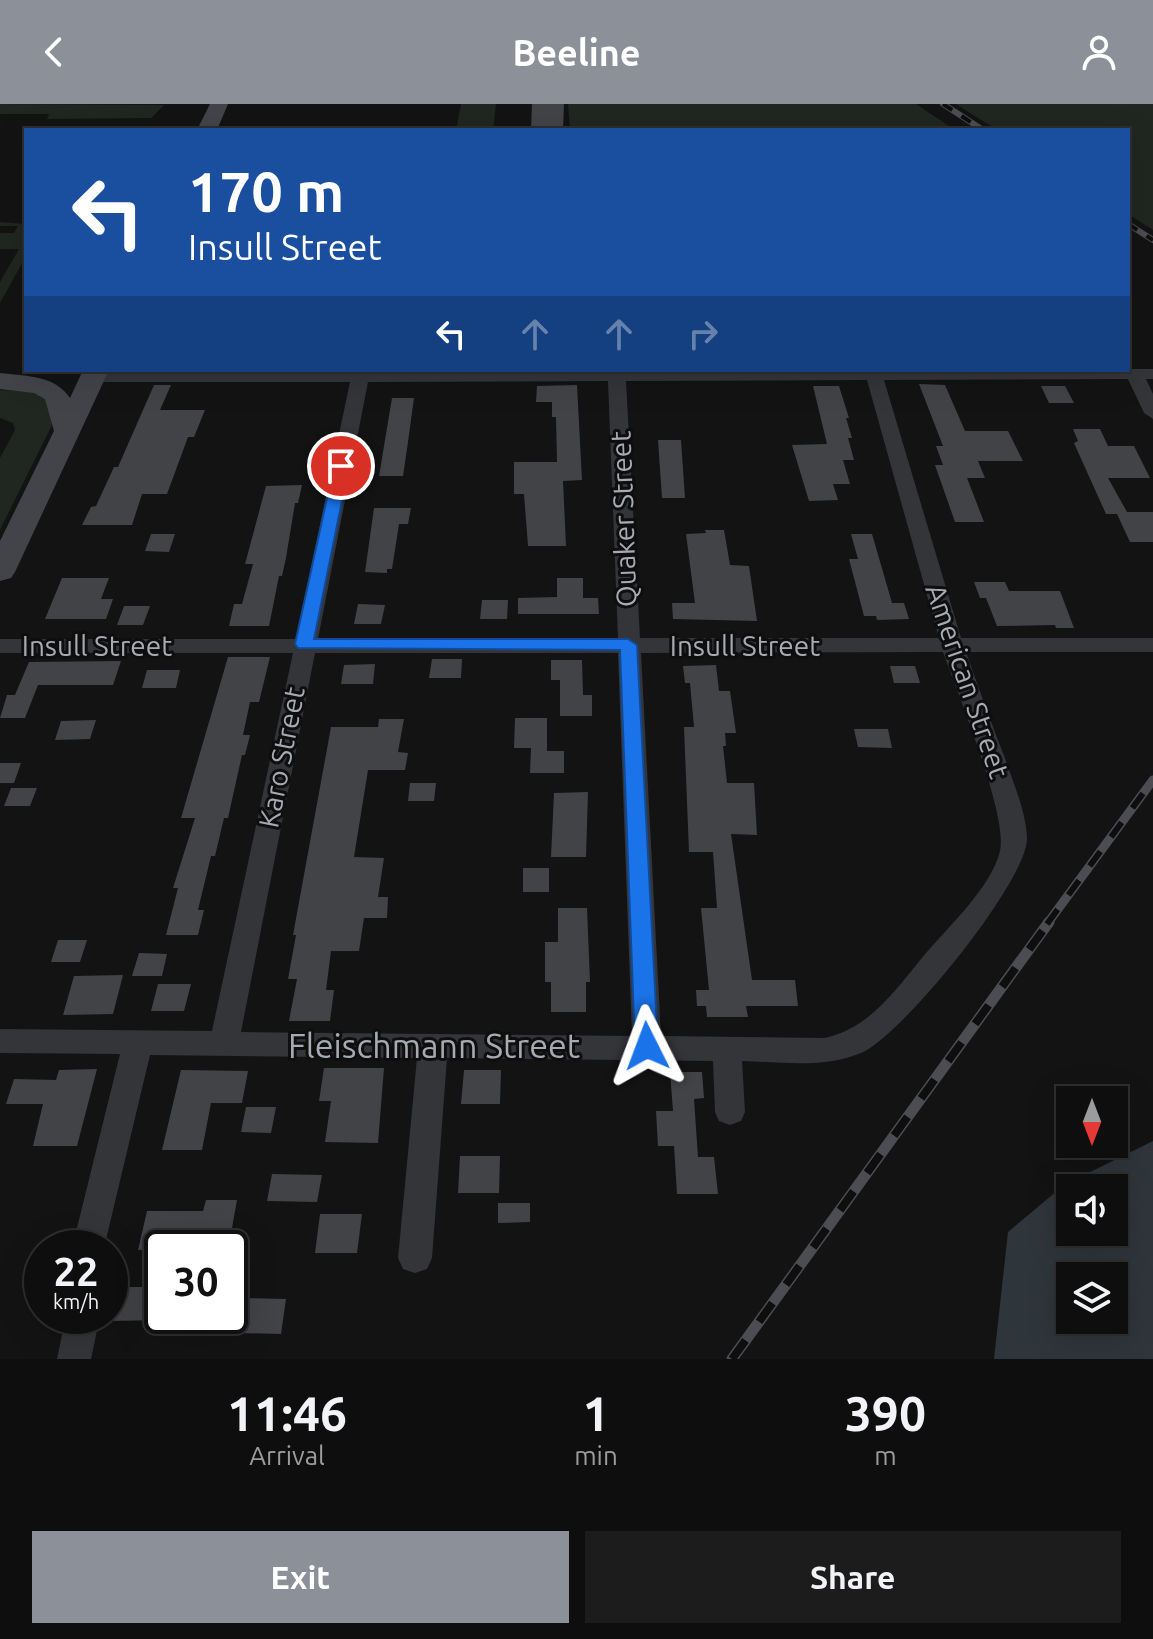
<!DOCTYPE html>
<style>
body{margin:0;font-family:Ubuntu,sans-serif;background:#1c1c1d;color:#f1f3f6;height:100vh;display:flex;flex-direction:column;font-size:30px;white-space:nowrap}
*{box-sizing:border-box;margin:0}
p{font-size:26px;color:#9b9c9e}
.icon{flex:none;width:44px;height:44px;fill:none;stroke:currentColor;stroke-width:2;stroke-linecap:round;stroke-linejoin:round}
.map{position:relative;height:1255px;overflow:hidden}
.panel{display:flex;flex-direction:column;background:#0e0e0f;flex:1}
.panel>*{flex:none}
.hud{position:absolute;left:24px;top:24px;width:1106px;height:244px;border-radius:0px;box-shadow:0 8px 32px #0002,0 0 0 2px #2e2e2f;background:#1a4fa0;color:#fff;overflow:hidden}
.needle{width:52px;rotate:180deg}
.buttons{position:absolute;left:1056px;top:982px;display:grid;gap:16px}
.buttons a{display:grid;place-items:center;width:72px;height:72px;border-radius:0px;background:#0e0e0f;box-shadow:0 8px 32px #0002,0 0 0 2px #2e2e2f;font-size:40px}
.speed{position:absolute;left:24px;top:1126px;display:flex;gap:16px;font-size:40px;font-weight:700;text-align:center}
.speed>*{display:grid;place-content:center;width:104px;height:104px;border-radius:50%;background:#0e0e0f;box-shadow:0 8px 32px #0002,0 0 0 2px #2e2e2f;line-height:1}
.speed small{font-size:20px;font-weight:400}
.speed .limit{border:4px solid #111;border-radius:12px;background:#fff;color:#111}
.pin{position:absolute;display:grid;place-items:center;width:68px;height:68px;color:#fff;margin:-34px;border:4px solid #fff;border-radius:50%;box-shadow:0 2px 8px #0007}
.me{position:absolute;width:88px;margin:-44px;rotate:357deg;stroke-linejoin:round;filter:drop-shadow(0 0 6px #0008)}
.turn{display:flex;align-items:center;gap:28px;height:168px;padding:0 32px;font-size:36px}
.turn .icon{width:104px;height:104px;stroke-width:2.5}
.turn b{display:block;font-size:56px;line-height:68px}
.lanes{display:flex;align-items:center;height:76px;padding:0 32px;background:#0003;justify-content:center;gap:40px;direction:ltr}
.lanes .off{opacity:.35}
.eta{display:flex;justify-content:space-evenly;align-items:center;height:136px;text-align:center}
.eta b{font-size:48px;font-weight:600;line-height:56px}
.cta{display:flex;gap:16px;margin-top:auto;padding:16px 32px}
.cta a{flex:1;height:92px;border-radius:0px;background:#8c9099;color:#fff;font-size:32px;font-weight:600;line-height:92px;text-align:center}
.cta a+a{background:#1c1c1d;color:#f1f3f6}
header{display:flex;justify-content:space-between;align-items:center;height:104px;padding:0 32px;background:#8c9099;color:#fff;font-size:36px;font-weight:600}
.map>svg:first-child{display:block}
.green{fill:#202620}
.water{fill:#2e353b;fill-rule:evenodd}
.building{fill:#424347}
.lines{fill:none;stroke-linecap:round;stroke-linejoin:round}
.street{fill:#343539;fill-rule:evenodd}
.secondary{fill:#434449;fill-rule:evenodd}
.rail-far2-casing{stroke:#4c4d52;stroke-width:6}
.rail-far1-casing{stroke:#4c4d52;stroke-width:9}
.rail-casing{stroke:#4c4d52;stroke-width:11}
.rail-far2{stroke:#0e0e0f;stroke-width:4;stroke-dasharray:11;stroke-linecap:butt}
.rail-far1{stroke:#0e0e0f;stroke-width:6;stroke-dasharray:18;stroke-linecap:butt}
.rail{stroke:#0e0e0f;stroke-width:8;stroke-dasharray:23;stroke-linecap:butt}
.route{fill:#1a73e8;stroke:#114b97;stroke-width:2}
.labels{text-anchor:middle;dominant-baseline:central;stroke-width:6;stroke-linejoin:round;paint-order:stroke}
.street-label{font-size:28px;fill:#a6aab3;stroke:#0e0e0f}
.near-street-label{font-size:34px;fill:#a6aab3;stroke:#0e0e0f}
</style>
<header><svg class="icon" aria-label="back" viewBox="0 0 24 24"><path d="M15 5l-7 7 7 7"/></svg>Beeline<svg class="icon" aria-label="person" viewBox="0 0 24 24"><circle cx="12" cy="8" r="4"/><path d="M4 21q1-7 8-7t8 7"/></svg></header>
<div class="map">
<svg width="1153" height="1255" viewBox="0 0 1153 1255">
<rect width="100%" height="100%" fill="#131314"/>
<g class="green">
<path d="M 0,0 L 164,1 L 151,14 L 47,15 L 49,10 L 0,10 Z"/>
<path d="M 461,0 L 496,0 L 493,26 L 456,26 Z"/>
<path d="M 568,0 L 916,0 L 955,26 L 570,26 Z"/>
<path d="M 956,0 L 1153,0 L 1153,126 L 1128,110 L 1128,26 L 997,26 Z"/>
<path d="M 0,118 L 26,120 L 26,152 L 0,199 L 0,178 L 19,145 L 0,145 L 0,129 L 14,129 L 18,122 L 0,122 Z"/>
<path d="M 0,286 L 31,287 L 47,294 L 54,317 L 0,426 L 0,354 L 15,326 L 13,319 L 0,314 Z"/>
</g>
<path class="water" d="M 1153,1037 L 1153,1255 L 994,1255 L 1008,1128 L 1064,1081 ZM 1070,1084 L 1114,1084 L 1114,1128 L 1070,1128 ZM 1070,1172 L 1114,1172 L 1114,1216 L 1070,1216 Z"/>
<g class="building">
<path d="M 532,0 L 564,0 L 563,26 L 531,26 Z"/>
<path d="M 919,280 L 945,281 L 965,327 L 1008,327 L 1023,357 L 978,357 L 985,374 L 967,374 L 984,418 L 955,418 L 935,361 L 943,361 L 936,342 L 943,342 Z"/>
<path d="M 154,281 L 171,281 L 160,306 L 205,306 L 194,333 L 188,333 L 167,390 L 142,390 L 132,421 L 82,421 L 91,403 L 96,402 L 114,363 L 118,363 Z"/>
<path d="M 577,281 L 582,376 L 563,377 L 566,442 L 528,442 L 524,390 L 514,390 L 514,358 L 557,358 L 556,313 L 552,313 L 552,298 L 536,298 L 537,282 Z"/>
<path d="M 813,282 L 839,282 L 849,314 L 846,314 L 852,334 L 848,334 L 854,356 L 843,356 L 850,380 L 833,380 L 838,396 L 809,397 L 792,341 L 827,340 Z"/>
<path d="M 1041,282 L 1065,282 L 1074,299 L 1049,299 Z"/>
<path d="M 392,294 L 414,294 L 408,338 L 403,372 L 379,372 Z"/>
<path d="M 1073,325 L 1100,325 L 1108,342 L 1134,342 L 1150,374 L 1108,374 L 1127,408 L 1153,408 L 1153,438 L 1130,438 L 1117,410 L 1106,410 L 1074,339 L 1078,337 Z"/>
<path d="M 658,336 L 681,336 L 685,394 L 662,394 Z"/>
<path d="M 302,381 L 298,399 L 295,399 L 286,454 L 282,472 L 279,472 L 269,522 L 229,522 L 234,500 L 242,500 L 253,460 L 245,460 L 266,382 Z"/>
<path d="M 374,404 L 411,404 L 408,420 L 399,420 L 392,465 L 387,465 L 387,469 L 365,468 Z"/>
<path d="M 705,426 L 724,426 L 730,461 L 749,462 L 757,517 L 673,515 L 672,499 L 695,499 L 686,430 L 706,429 Z"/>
<path d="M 151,430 L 175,430 L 169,448 L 145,447 Z"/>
<path d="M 851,430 L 872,430 L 892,499 L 904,499 L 909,515 L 877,516 L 876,512 L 864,512 L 849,455 L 858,455 Z"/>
<path d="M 62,474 L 109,474 L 101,495 L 113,495 L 106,515 L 45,515 Z"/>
<path d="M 557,474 L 583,474 L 583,494 L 598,494 L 599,510 L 518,510 L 518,494 L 557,493 Z"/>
<path d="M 974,478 L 1005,478 L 1009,487 L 1060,487 L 1074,524 L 1056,524 L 1055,521 L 997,522 L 986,494 L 980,494 Z"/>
<path d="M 482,496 L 508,496 L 507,515 L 480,515 Z"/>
<path d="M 358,500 L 385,501 L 381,520 L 354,520 Z"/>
<path d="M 124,502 L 150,502 L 143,521 L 117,521 Z"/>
<path d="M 228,553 L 270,553 L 259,598 L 250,598 L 243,631 L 250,631 L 245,651 L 242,651 L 228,714 L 224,714 L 215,752 L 211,752 L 198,806 L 204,806 L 198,831 L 166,831 L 178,784 L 173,784 L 195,714 L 181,714 Z"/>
<path d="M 432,555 L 462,555 L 461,574 L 429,574 Z"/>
<path d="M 551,556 L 582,556 L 583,591 L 592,591 L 592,612 L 560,612 L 560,576 L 551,576 Z"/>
<path d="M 121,557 L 113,581 L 38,581 L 25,614 L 0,614 L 7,591 L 15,591 L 29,558 Z"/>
<path d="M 375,560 L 373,580 L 341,580 L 344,561 Z"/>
<path d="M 716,561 L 719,587 L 730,587 L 736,629 L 725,629 L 726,642 L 723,642 L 727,679 L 754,679 L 757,731 L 731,730 L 752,876 L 795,876 L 798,902 L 746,902 L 748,913 L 707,913 L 706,902 L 697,902 L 696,886 L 709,886 L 701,804 L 717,804 L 713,748 L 689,748 L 684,623 L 694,623 L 690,579 L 685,579 L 683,562 Z"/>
<path d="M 890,562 L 915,562 L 920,579 L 894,579 Z"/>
<path d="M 147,566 L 180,566 L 176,584 L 142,584 Z"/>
<path d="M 515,614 L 547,614 L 547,647 L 564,647 L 564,669 L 530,669 L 531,644 L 514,644 Z"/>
<path d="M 379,615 L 404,615 L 398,648 L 408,649 L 405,666 L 368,666 L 354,753 L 384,754 L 378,793 L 388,793 L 387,814 L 364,814 L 359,847 L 331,847 L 326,886 L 334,886 L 330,917 L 289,917 L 297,875 L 288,875 L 296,831 L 293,831 L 331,623 L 378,623 Z"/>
<path d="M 96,616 L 90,635 L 55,636 L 61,617 Z"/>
<path d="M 854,625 L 888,625 L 892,644 L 858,643 Z"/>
<path d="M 0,659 L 21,659 L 14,679 L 0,679 Z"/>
<path d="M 410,679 L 436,679 L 434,697 L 408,697 Z"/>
<path d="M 11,684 L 37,684 L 30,702 L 4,702 Z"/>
<path d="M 588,688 L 586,753 L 551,753 L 554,689 Z"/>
<rect x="523" y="764" width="26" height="24"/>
<path d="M 558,804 L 587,804 L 590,878 L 586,878 L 586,908 L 551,908 L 551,878 L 545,878 L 545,838 L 558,838 Z"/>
<path d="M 58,836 L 87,836 L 80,858 L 51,858 Z"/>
<path d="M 139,849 L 167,850 L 162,872 L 132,872 Z"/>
<path d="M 123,871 L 113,910 L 63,911 L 74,872 Z"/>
<path d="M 158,880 L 191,880 L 184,907 L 151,907 Z"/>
<path d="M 324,964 L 384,964 L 378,1039 L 325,1038 L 331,997 L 319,997 Z"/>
<path d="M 97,965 L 77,1042 L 33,1042 L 43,1000 L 6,1000 L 14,975 L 56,976 L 59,966 Z"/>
<path d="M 181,966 L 248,967 L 242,999 L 211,999 L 202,1046 L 162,1046 Z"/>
<path d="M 464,966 L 501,966 L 500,1000 L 461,1000 Z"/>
<path d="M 670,968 L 702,968 L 704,994 L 694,995 L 698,1053 L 714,1053 L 718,1090 L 677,1090 L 674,1042 L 658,1042 L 656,1007 L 673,1007 Z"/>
<path d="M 246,1003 L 276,1003 L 271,1029 L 241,1028 Z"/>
<path d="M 460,1052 L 500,1052 L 499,1089 L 458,1089 Z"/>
<path d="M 272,1070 L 322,1071 L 317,1098 L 267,1097 Z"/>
<path d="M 206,1096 L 237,1096 L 232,1124 L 185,1124 L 181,1144 L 138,1146 L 147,1107 L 203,1107 Z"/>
<path d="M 498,1099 L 530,1099 L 530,1118 L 498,1119 Z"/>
<path d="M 320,1110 L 362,1110 L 357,1149 L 315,1149 Z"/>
<path d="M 119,1183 L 162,1183 L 162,1216 L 111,1217 Z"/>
<path d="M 245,1194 L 286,1195 L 281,1230 L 239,1229 Z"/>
</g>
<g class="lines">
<g class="street">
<path d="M 1128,265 L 1153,265 L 1153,275 L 1146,275 L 1153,290 L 1153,315 L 1144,309 L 1128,275 L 884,276 L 961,534 L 1153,534 L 1153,548 L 966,548 C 979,585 992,621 1006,657 C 1014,681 1026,708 1027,734 C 1028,776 903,930 863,948 C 827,965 781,958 742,957 L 745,1008 L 741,1017 L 730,1021 L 719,1017 L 715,1008 L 713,957 L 447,954 L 432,1154 L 427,1165 L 415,1169 L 403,1165 L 398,1154 L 417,954 L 150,951 L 104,1144 L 72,1144 L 120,950 L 0,949 L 0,925 L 212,927 L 293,549 L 0,549 L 0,535 L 296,535 L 350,278 L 93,278 L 84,273 L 87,269 ZM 867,276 L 939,534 L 640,534 L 626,277 ZM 608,277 L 618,534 L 318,535 L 368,278 ZM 943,548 C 957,588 1008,711 1000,747 C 992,783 945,826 921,855 C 894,888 869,924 825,934 L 661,932 L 641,549 ZM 315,549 L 618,549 L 632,932 L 241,928 Z"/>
<path d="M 66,1212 L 100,1212 L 91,1255 L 57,1255 Z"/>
</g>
<g class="secondary">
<path d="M 210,0 L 228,0 L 217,26 L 197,26 Z"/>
<path d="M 83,266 L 109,266 L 15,468 L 11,474 L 0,477 L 0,437 L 54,327 L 45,295 L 34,289 L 0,285 L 0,269 C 25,272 55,271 70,294 Z"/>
</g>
<g class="rail-far2-casing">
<g id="rail-far2">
<path d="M 943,0 L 983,26"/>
<path d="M 1128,120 L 1153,136"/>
</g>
</g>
<g class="rail-far1-casing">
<path id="rail-far1" d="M 1047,820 L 1153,676"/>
</g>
<g class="rail-casing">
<path id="rail" d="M 732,1255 L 1049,818"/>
</g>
<use href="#rail-far2" class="rail-far2"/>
<use href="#rail-far1" class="rail-far1"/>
<use href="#rail" class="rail"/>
</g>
<path class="route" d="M 341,358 L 349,362 L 314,535 L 628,535 L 637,541 L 658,942 L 654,949 L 647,952 L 639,949 L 635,942 L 620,546 L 298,544 L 295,540 L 334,362 Z"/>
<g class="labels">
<g class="street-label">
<text transform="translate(623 415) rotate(-92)">Quaker Street</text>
<text x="97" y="541">Insull Street</text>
<text x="745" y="541">Insull Street</text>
<text transform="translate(968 577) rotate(71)">American Street</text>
<text transform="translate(281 653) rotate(-79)">Karo Street</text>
</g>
<g class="near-street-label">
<text x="434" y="941">Fleischmann Street</text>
</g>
</g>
</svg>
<div class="buttons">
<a><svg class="needle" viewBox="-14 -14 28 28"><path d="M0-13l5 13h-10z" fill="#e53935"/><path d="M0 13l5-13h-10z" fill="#9b9c9e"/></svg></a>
<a><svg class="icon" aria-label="sound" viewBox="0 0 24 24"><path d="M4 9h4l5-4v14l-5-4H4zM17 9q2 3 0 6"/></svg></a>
<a><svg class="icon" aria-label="layers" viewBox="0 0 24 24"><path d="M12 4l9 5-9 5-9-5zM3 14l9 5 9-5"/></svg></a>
</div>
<div class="speed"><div>22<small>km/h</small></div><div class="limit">30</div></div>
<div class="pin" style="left:341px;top:362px;background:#d93025"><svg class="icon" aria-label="arrive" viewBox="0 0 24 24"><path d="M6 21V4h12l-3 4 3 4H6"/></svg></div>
<svg class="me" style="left:647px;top:942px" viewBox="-20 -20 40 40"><path d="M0-17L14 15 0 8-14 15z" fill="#1a73e8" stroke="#fff" stroke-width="4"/></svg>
<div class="hud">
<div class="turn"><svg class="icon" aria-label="left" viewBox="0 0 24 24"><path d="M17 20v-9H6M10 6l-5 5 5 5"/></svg><div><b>170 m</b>Insull Street</div></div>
<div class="lanes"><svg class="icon" aria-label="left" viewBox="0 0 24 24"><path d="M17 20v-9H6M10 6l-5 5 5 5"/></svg><svg class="icon off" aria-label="ahead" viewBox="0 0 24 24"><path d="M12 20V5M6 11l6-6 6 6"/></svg><svg class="icon off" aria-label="ahead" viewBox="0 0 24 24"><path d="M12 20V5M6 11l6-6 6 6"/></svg><svg class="icon off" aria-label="right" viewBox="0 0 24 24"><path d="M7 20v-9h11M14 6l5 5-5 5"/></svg></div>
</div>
</div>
<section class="panel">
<div class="eta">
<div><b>11:46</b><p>Arrival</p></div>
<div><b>1</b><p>min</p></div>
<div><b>390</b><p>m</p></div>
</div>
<div class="cta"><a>Exit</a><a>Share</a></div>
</section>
